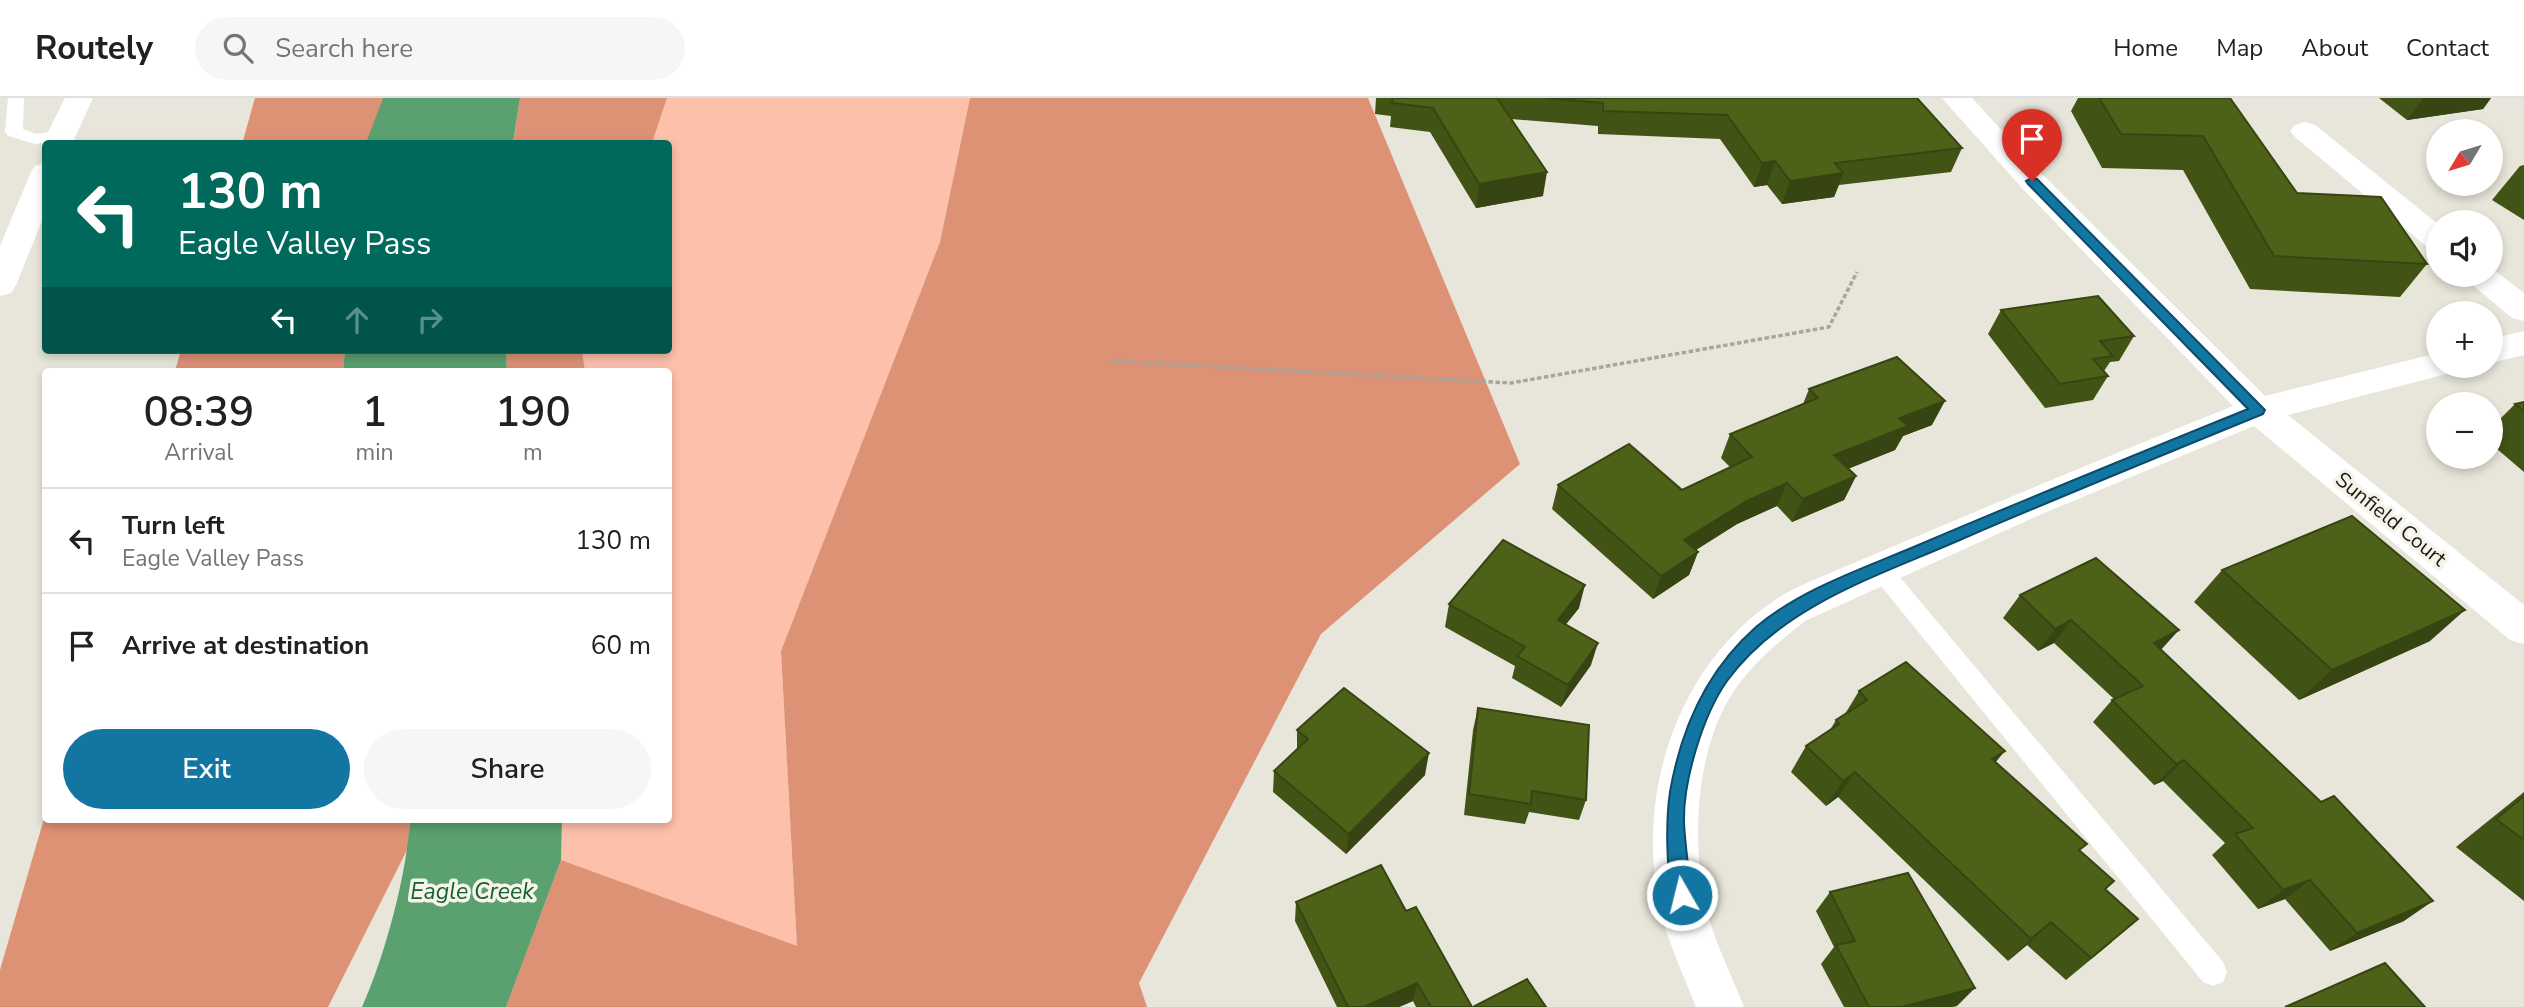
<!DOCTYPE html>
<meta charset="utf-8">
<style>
body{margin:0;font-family:"Nunito Sans",sans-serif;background:#f6f6f6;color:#202124;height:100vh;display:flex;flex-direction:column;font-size:26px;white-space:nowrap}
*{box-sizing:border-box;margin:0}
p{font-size:23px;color:#757577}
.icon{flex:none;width:38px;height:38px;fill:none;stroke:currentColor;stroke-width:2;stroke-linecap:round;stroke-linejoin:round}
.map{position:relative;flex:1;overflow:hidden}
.side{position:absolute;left:42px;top:270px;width:630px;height:455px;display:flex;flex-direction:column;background:#fff;border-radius:7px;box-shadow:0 4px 10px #0003}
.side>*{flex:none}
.hud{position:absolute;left:42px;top:42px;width:630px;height:214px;border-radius:7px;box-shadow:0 4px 10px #0003;background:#00695c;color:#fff;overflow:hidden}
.needle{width:46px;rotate:232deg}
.fabs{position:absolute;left:2426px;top:21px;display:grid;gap:14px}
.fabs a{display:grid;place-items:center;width:77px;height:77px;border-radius:50%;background:#fff;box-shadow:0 4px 10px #0003;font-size:35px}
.pin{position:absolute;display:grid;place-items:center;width:60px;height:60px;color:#fff;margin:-72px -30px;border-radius:50% 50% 50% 0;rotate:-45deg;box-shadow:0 0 7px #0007}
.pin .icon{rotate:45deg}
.me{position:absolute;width:77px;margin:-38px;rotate:352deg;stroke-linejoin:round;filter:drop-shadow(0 0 5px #0008)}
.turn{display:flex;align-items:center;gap:24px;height:147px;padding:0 21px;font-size:32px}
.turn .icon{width:91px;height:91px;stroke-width:2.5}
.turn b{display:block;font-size:49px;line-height:60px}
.lanes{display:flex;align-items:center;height:66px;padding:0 21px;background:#0003;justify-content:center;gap:35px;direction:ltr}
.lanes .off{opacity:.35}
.eta{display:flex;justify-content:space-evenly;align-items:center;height:119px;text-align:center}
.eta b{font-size:42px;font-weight:600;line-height:49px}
.primary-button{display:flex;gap:14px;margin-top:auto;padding:14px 21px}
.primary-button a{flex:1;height:80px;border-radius:42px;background:#1375a2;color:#fff;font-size:28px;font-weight:600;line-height:80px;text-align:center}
.primary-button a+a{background:#f6f6f6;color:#202124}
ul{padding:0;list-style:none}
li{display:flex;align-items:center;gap:21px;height:105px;padding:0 21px;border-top:2px solid #e0e0e0}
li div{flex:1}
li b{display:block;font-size:26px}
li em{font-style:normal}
header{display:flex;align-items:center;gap:42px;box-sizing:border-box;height:98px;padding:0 35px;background:#fff;border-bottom:2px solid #e0e0e0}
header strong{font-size:33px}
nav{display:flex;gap:38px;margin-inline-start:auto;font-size:24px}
.search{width:490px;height:63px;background:#f6f6f6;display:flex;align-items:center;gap:18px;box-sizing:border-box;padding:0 24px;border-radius:38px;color:#757577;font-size:26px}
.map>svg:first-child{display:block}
.green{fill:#fcc0ab}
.forest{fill:#dd9175}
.water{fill:#5ba06f}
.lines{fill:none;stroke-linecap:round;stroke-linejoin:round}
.path{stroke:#a7a59c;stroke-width:3.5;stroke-dasharray:4.5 2.5;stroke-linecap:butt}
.lane{fill:#fff;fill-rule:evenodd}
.street{fill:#fff;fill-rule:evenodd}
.wall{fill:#425415}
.shaded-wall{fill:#364511}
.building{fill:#4d6218;stroke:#364511;stroke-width:2}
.route{fill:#1375a2;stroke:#0c4c69;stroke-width:2}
.labels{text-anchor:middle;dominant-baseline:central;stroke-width:7;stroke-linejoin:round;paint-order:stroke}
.street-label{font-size:21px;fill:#1c1b17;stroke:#f6f3e8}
.water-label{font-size:23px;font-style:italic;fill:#136133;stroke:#f6f3e8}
</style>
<header>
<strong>Routely</strong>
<div class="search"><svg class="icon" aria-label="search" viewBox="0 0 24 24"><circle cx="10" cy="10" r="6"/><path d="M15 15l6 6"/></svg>Search here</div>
<nav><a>Home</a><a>Map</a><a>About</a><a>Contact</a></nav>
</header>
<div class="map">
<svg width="2524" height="909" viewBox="0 0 2524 909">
<rect width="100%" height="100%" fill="#e8e6da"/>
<path class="green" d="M 667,0 L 970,0 L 940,144 L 781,553 L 797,849 L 561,762 L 562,721 L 668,721 L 668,273 L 585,273 L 582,252 L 668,252 L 668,46 L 652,45 Z"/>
<g class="forest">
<path d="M 255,0 L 388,0 L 368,45 L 242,46 Z"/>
<path d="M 520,0 L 667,0 L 652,45 L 513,46 Z"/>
<path d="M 970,0 L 1368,0 L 1520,366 L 1321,536 L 1139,885 L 1147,909 L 506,909 L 561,762 L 797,848 L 781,553 L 940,144 Z"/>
<path d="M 181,252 L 345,252 L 343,273 L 175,273 Z"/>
<path d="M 506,252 L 582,252 L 585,273 L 507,273 Z"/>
<path d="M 45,717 L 46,721 L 410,721 L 408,750 L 328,909 L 0,909 L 0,872 Z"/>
</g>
<g class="water">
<path d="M 383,0 L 520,0 L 513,45 L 366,45 Z"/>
<path d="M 345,252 L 506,252 L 507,273 L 343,273 Z"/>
<path d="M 410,721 L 562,721 L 561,762 L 506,909 L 362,909 C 385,858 407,776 410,721 Z"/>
</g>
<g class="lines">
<path class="path" d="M 1111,263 L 1511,285 L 1829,229 L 1857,174"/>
<g class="lane">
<path d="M 8,0 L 24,0 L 23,31 L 36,36 L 60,32 L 69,37 L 66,41 L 35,46 L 8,38 L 5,34 Z"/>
<path d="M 1880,462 L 1888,465 L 2223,864 L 2227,874 L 2223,884 L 2213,888 L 2203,884 L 1872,477 L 1869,471 L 1872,465 Z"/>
</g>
<g class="street">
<path d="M 65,0 L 93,0 L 72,46 L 46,46 L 46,51 L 42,46 Z"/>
<path d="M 1942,0 L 1972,0 L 2043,77 L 2265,298 L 2438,255 L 2438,268 L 2455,268 L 2450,275 L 2288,317 L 2524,507 L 2524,546 L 2510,542 L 2254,328 L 2044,415 L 1805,523 C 1780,543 1754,564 1736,590 C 1693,651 1690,755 1710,824 C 1719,853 1733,881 1744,909 L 1696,909 C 1685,881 1672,853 1664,825 C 1631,708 1673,570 1775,502 C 1794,489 1817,481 1837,472 C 1868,459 1899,446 1930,433 C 2030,390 2132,349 2233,308 L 2021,89 Z"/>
<path d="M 2305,24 L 2315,27 L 2438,126 L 2438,152 L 2427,149 L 2295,39 L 2290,33 L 2295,27 Z"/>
<path d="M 46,65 L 46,113 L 16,187 L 11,195 L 0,198 L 0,148 L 31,74 L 35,68 Z"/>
<path d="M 2490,169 L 2524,195 L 2524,223 L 2512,220 L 2469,184 L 2464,177 L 2490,177 Z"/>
<path d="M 2524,233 L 2524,257 L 2490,265 L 2490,241 Z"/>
</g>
</g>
<g class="wall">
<path d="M 1376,0 L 1917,0 L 1962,50 L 1951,74 L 1839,87 L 1834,99 L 1782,106 L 1767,87 L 1754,89 L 1720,41 L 1598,36 L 1598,28 L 1511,21 L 1543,98 L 1476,110 L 1430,34 L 1390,29 L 1391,18 L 1375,16 Z"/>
<path d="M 2078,0 L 2230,0 L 2297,95 L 2427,166 L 2400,199 L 2250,191 L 2183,72 L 2102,70 L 2071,13 Z"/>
<path d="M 2379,0 L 2491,0 L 2483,11 L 2407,22 Z"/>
<path d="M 2524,67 L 2524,122 L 2492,102 L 2520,68 Z"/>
<path d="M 2001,212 L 2134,238 L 2119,263 L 2110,264 L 2104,273 L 2108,278 L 2093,302 L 2045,310 L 1988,236 Z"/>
<path d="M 1809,291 L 1932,327 L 1903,338 L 1895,352 L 1848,371 L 1856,378 L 1844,402 L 1792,424 L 1777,408 L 1737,426 L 1696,452 L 1698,454 L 1689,477 L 1653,501 L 1552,411 L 1558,387 L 1682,392 L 1730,369 L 1721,360 L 1730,336 L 1803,306 Z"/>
<path d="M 2524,304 L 2524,374 L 2490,345 L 2490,331 L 2515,306 Z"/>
<path d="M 2222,472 L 2430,543 L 2299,602 L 2194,504 Z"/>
<path d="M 2020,497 L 2161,552 L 2404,823 L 2330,853 L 2285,801 L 2258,811 L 2212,757 L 2225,745 L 2163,683 L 2154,687 L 2093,624 L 2112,602 L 2114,601 L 2054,545 L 2038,553 L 2003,520 Z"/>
<path d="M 1449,506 L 1579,510 L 1566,526 L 1591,567 L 1561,609 L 1512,580 L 1515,568 L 1445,529 Z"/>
<path d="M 1859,593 L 1995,664 L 2087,746 L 2079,753 L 2106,791 L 2112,844 L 2066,882 L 2027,847 L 2008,863 L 1838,699 L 1826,708 L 1791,674 L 1806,648 L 1830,632 L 1836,622 L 1845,616 Z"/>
<path d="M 1478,610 L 1586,702 L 1579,722 L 1529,714 L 1525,726 L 1464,717 L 1473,632 Z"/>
<path d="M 1297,632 L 1425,677 L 1346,756 L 1273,694 L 1274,673 L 1297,651 Z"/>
<path d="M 2524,694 L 2524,803 L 2456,749 Z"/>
<path d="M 1830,794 L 1957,908 L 1951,909 L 1844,909 L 1821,866 L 1834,849 L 1816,813 Z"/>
<path d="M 1296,804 L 1406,813 L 1472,909 L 1416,909 L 1413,903 L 1399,909 L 1337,909 L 1295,823 Z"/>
</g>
<g class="shaded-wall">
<path d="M 2423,0 L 2491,0 L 2483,11 L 2407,22 Z"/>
<path d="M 1775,63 L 1767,87 L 1754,89 L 1762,65 Z"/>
<path d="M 1547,74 L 1543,98 L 1476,110 L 1479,86 Z"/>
<path d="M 1843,75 L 1834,99 L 1782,106 L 1790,83 Z"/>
<path d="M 1945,303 L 1932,327 L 1903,338 L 1895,352 L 1822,381 L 1834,357 L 1899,320 Z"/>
<path d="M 1856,378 L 1844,402 L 1792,424 L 1803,401 Z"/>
<path d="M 1787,385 L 1777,408 L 1737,426 L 1675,465 L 1684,442 L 1747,403 Z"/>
<path d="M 1698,454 L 1689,477 L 1653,501 L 1661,478 Z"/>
<path d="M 1585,487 L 1579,510 L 1551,545 L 1558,522 Z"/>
<path d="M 2465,512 L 2430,543 L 2299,602 L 2332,572 Z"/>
<path d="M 2071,522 L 2054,545 L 2038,553 L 2055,531 Z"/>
<path d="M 2179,532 L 2159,554 L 2154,545 Z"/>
<path d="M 1598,545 L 1591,567 L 1561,609 L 1568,587 Z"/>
<path d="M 2005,653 L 1984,678 L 1992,661 Z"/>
<path d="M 1429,655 L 1425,677 L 1346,756 L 1349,736 Z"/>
<path d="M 2184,662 L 2163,683 L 2154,687 L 2176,666 Z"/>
<path d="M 1855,674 L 1838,699 L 1826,708 L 1843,683 Z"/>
<path d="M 2310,782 L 2285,801 L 2258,811 L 2283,792 Z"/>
<path d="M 2433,803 L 2404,823 L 2330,853 L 2357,835 Z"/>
<path d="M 2051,824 L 2027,847 L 2008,863 L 2031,841 Z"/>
<path d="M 1417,885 L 1413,903 L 1399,909 L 1364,909 Z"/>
<path d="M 1975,890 L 1957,908 L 1951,909 L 1901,909 Z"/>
</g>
<g class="building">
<path d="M 1393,0 L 1497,0 L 1547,74 L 1479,86 L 1433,10 L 1392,5 Z"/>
<path d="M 1546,0 L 1917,0 L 1962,50 L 1835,65 L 1843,75 L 1790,83 L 1775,63 L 1762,65 L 1727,17 L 1603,13 L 1603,5 Z"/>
<path d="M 2099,0 L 2230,0 L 2297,95 L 2381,99 L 2427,166 L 2274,158 L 2203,38 L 2121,36 Z"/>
<path d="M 2098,198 L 2134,238 L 2100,243 L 2113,258 L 2093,261 L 2108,278 L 2060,286 L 2001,212 Z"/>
<path d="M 1897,259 L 1945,303 L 1899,320 L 1908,328 L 1834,357 L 1856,378 L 1803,401 L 1787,385 L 1747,403 L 1684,442 L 1698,454 L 1661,478 L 1558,387 L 1629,346 L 1682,392 L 1752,359 L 1730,336 L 1818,300 L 1809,291 Z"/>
<path d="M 2524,304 L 2524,313 L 2515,306 Z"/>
<path d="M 2352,418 L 2465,512 L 2332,572 L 2222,472 Z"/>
<path d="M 1503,442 L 1585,487 L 1558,522 L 1598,545 L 1568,587 L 1517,558 L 1525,549 L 1449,506 Z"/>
<path d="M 2096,460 L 2179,532 L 2154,545 L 2321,704 L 2334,698 L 2433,803 L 2357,835 L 2310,782 L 2283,792 L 2235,736 L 2253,730 L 2184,662 L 2176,666 L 2112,602 L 2143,588 L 2071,522 L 2055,531 L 2020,497 Z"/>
<path d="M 1906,564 L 2005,653 L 1992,661 L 2087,746 L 2079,752 L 2114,783 L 2105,791 L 2138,821 L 2091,860 L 2051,824 L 2031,841 L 1855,674 L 1843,683 L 1806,648 L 1839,626 L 1836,622 L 1867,602 L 1859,593 Z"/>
<path d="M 1344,590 L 1429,655 L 1349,736 L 1274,673 L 1308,641 L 1297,632 Z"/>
<path d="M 1478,610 L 1589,627 L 1586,702 L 1532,693 L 1531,706 L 1469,696 Z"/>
<path d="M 2524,698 L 2524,742 L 2496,721 Z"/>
<path d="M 1381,767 L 1406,813 L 1416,809 L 1472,909 L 1431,909 L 1417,885 L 1364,909 L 1348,909 L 1296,804 Z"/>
<path d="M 1908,775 L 1975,890 L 1901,909 L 1869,909 L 1836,847 L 1855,843 L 1830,794 Z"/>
<path d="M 2385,865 L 2425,909 L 2285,909 Z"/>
<path d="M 1527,881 L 1546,909 L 1473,909 Z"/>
</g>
<path class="route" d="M 2032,80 L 2037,81 L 2265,312 L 2263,316 C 2165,356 2067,396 1969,438 C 1884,476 1784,505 1727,583 C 1703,617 1683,683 1684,724 C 1685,748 1689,773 1692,797 L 1689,804 L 1682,806 L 1676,804 C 1665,779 1666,721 1670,694 C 1681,630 1706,573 1756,529 C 1801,491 1862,471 1916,448 C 2026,401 2137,356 2248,311 L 2028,86 L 2026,83 Z"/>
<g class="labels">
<g class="street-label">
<text transform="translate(2391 421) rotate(39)">Sunfield Court</text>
</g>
<g class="water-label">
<text x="472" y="793">Eagle Creek</text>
</g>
</g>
</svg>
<div class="fabs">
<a><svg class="needle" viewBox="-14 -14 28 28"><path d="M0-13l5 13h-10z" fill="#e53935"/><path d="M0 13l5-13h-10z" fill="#757577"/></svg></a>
<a><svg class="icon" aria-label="sound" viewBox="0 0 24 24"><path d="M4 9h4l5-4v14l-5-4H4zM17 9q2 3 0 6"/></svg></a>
<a>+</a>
<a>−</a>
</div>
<div class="pin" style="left:2032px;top:83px;background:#d93025"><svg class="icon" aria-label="arrive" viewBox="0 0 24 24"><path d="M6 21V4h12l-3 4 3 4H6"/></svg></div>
<svg class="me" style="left:1682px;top:797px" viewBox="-20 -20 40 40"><circle r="17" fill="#1375a2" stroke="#fff" stroke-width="3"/><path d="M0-11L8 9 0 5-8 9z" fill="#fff"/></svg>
<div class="hud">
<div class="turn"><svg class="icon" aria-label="left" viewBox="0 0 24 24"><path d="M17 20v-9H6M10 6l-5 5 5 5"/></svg><div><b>130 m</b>Eagle Valley Pass</div></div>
<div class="lanes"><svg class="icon" aria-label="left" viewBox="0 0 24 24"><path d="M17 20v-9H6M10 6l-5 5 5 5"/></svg><svg class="icon off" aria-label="ahead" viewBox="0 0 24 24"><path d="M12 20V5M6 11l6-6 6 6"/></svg><svg class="icon off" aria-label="right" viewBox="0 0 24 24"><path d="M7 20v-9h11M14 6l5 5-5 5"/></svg></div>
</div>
<section class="side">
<div class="eta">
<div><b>08:39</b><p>Arrival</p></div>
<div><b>1</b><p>min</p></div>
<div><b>190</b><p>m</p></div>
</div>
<ul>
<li><svg class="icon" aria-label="left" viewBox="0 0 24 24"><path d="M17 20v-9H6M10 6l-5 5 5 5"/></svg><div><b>Turn left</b><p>Eagle Valley Pass</p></div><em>130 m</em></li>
<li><svg class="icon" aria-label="arrive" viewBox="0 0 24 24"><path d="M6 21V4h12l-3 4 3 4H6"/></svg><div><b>Arrive at destination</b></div><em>60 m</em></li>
</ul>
<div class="primary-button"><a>Exit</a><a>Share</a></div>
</section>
</div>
